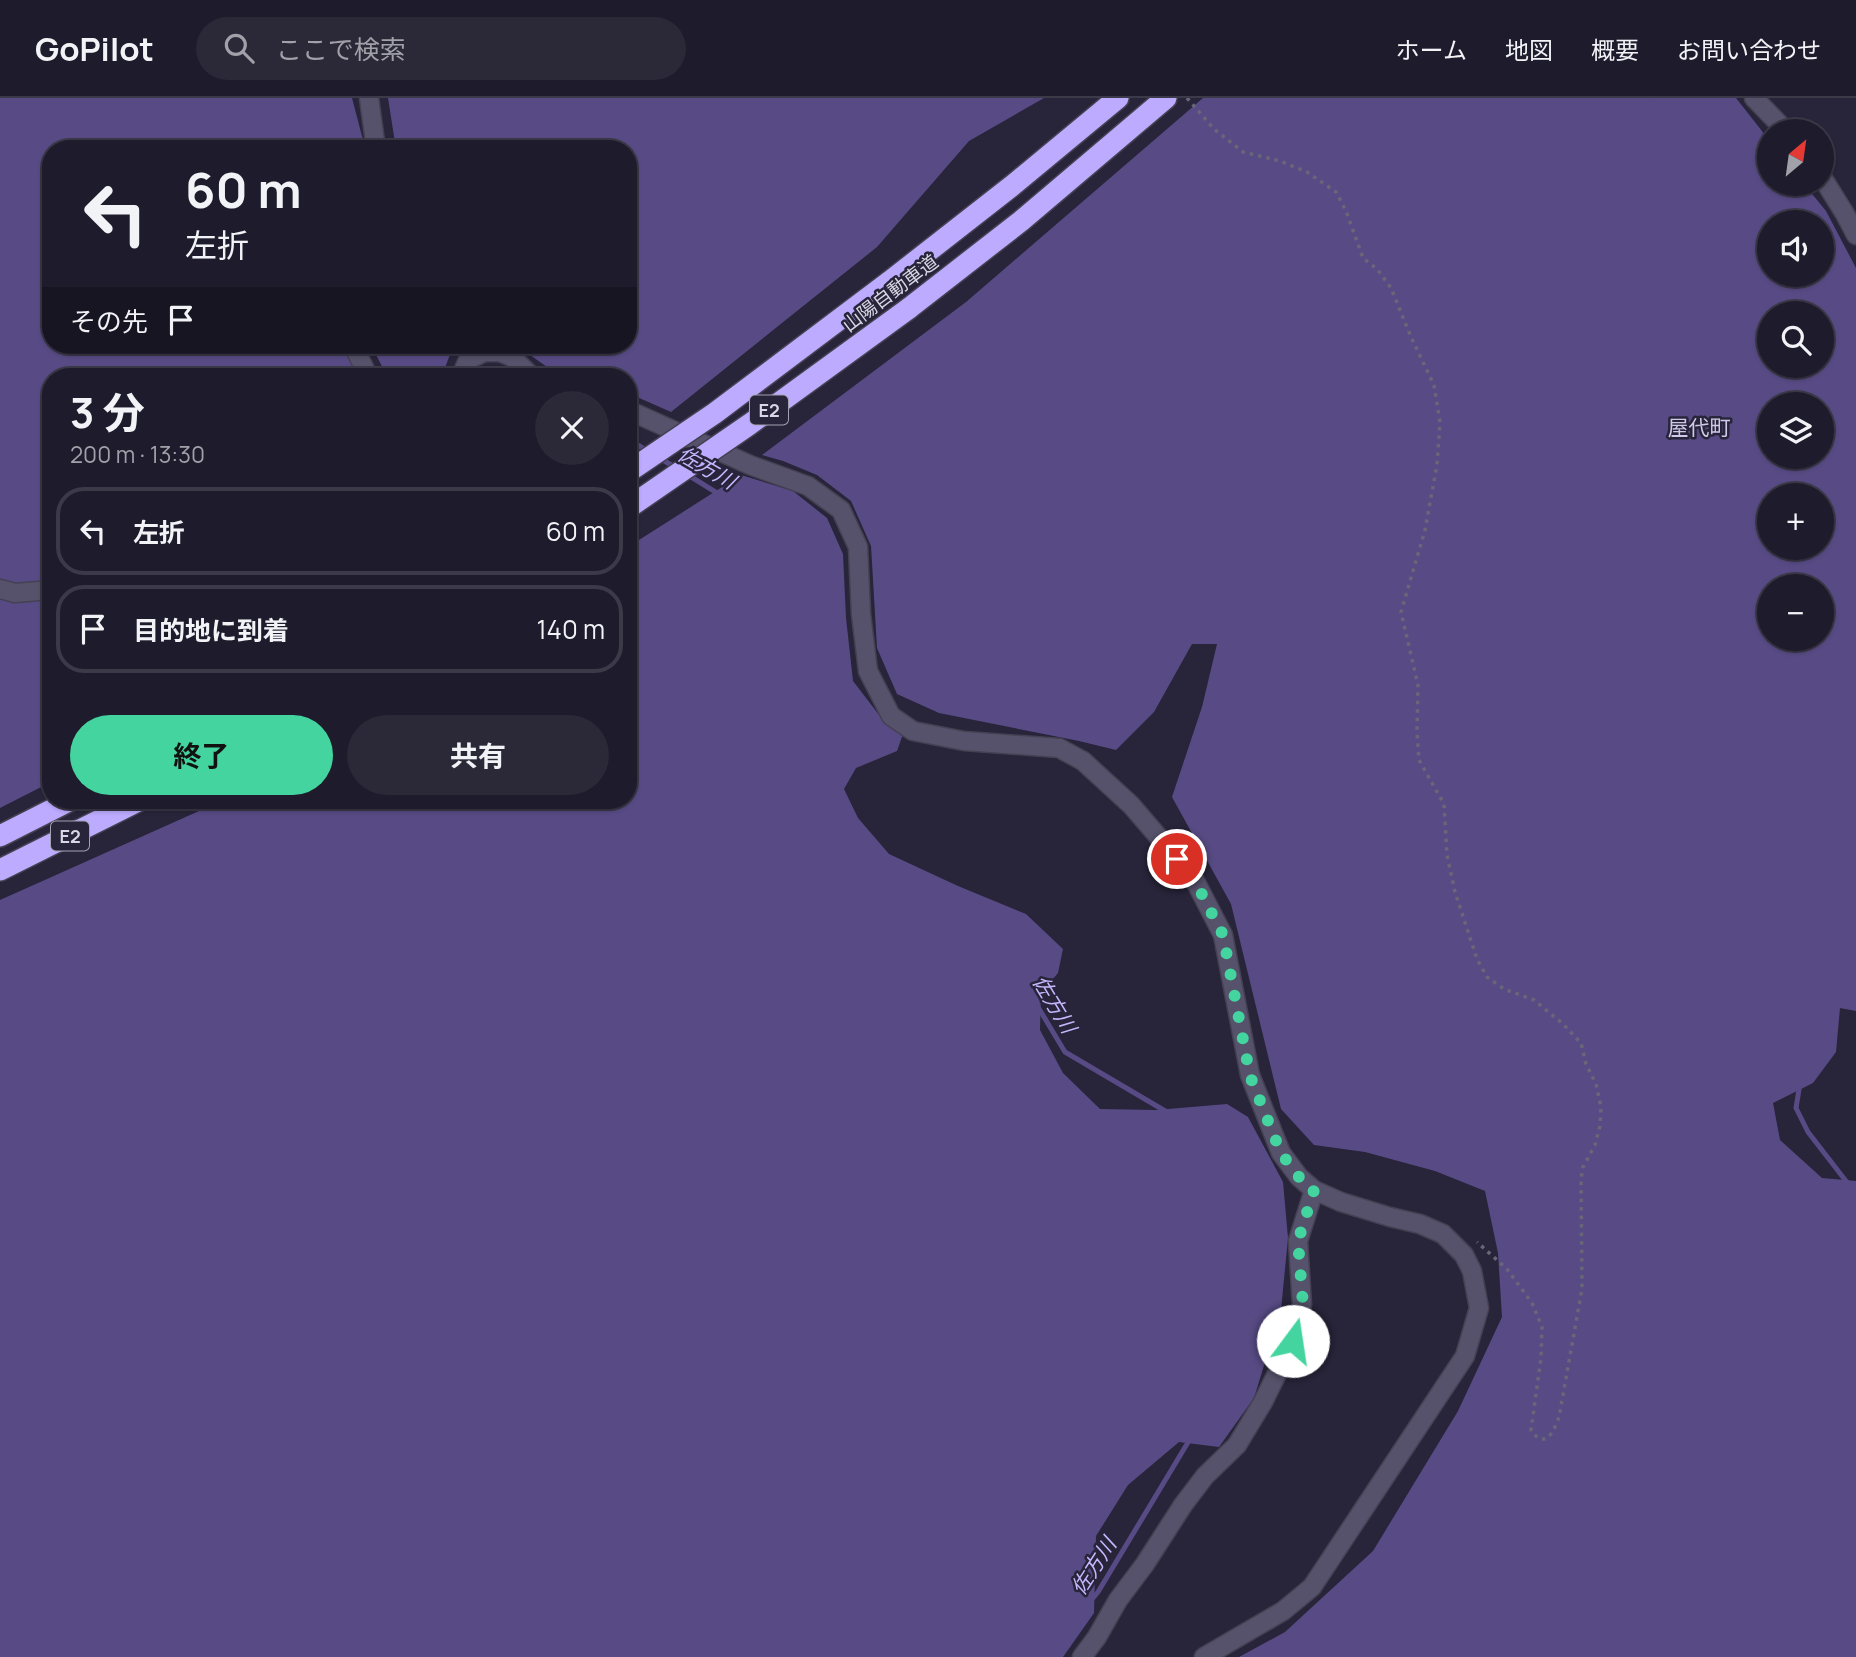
<!DOCTYPE html>
<html lang="ja">
<meta charset="utf-8">
<style>
body{margin:0;font-family:Manrope,"Noto Sans JP",sans-serif;background:#2b2838;color:#f1f3f6;height:100vh;display:flex;flex-direction:column;font-size:26px;white-space:nowrap}
*{box-sizing:border-box;margin:0}
p{font-size:23px;color:#a1a1a9}
.icon{flex:none;width:38px;height:38px;fill:none;stroke:currentColor;stroke-width:2;stroke-linecap:round;stroke-linejoin:round}
.map{position:relative;flex:1;overflow:hidden}
.side{position:absolute;left:42px;top:270px;width:595px;height:441px;display:flex;flex-direction:column;background:#1e1b2c;border-radius:28px;box-shadow:0 2px 5px #0004,0 0 0 2px #3c3948}
.side>*{flex:none}
.banner{position:absolute;left:42px;top:42px;width:595px;height:214px;border-radius:28px;box-shadow:0 2px 5px #0004,0 0 0 2px #3c3948;background:#1e1b2c;color:#f1f3f6;overflow:hidden}
.needle{width:46px;rotate:29deg}
.controls{position:absolute;left:1757px;top:21px;display:grid;gap:14px}
.controls a{display:grid;place-items:center;width:77px;height:77px;border-radius:50%;background:#1e1b2c;box-shadow:0 2px 5px #0004,0 0 0 2px #3c3948;font-size:35px}
.pin{position:absolute;display:grid;place-items:center;width:60px;height:60px;color:#fff;margin:-30px;border:4px solid #fff;border-radius:50%;box-shadow:0 2px 7px #0007}
.me{position:absolute;width:77px;margin:-38px;rotate:14deg;stroke-linejoin:round;filter:drop-shadow(0 0 5px #0008)}
.turn{display:flex;align-items:center;gap:24px;height:147px;padding:0 28px;font-size:32px}
.turn .icon{width:91px;height:91px;stroke-width:2.5}
.turn b{display:block;font-size:49px;line-height:60px}
.then{display:flex;align-items:center;height:66px;padding:0 28px;background:#0003;gap:14px;font-size:26px}
.round{display:grid;place-items:center;flex:none;width:74px;height:74px;border-radius:37px;background:#2b2838}
.summary{display:flex;align-items:center;justify-content:space-between;height:119px;padding:0 28px}
h1{font-size:42px;font-weight:700;line-height:52px}
.action{display:flex;gap:14px;margin-top:auto;padding:14px 28px}
.action a{flex:1;height:80px;border-radius:42px;background:#44d49f;color:#111;font-size:28px;font-weight:700;line-height:80px;text-align:center}
.action a+a{background:#2b2838;color:#f1f3f6}
ul{padding:0;list-style:none}
li{display:flex;align-items:center;gap:21px;height:88px;margin:0 14px 10px;padding:0 14px;border:4px solid #3c3948;border-radius:28px}
li div{flex:1}
li b{display:block;font-size:26px}
li em{font-style:normal}
header{display:flex;align-items:center;gap:42px;box-sizing:border-box;height:98px;padding:0 35px;background:#1e1b2c;border-bottom:2px solid #3c3948}
header strong{font-size:33px}
nav{display:flex;gap:38px;margin-inline-start:auto;font-size:24px}
.search{width:490px;height:63px;background:#2b2838;display:flex;align-items:center;gap:18px;box-sizing:border-box;padding:0 24px;border-radius:38px;color:#a1a1a9;font-size:26px}
.map>svg:first-child{display:block}
.forest{fill:#584b85;fill-rule:evenodd}
.lines{fill:none;stroke-linecap:round;stroke-linejoin:round}
.stream{stroke:#584b85;stroke-width:5}
.minor-casing{stroke:#454153;stroke-width:21}
.motorway-casing{stroke:#454153;stroke-width:24}
.path{stroke:#696679;stroke-width:3.5;stroke-dasharray:3.5 5;stroke-linecap:butt}
.minor{stroke:#56526b;stroke-width:18}
.motorway{stroke:#bcabfe;stroke-width:21}
.motorway-bridge-casing{stroke:#454153;stroke-width:24;stroke-linecap:butt}
.motorway-bridge{stroke:#bcabfe;stroke-width:21}
.route{stroke:#44d49f;stroke-width:12;stroke-dasharray:0 21.6}
.labels{text-anchor:middle;dominant-baseline:central;stroke-width:5;stroke-linejoin:round;paint-order:stroke}
.shield{fill:#28243a;stroke:#a4a1b2;stroke-width:2}
.shield-label{font-size:18px;font-weight:bold;fill:#d9d6e5}
.street-label{font-size:19px;fill:#d9d6e5;stroke:#28243a}
.neighbourhood-label{font-size:21px;fill:#cfcae7;stroke:#28243a}
.water-label{font-size:21px;font-style:italic;fill:#c5b7fe;stroke:#28243a}
</style>
<header>
<strong>GoPilot</strong>
<div class="search"><svg class="icon" aria-label="search" viewBox="0 0 24 24"><circle cx="10" cy="10" r="6"/><path d="M15 15l6 6"/></svg>ここで検索</div>
<nav><a>ホーム</a><a>地図</a><a>概要</a><a>お問い合わせ</a></nav>
</header>
<div class="map">
<svg width="1856" height="1559" viewBox="0 0 1856 1559">
<rect width="100%" height="100%" fill="#28243a"/>
<g class="forest">
<path d="M 0,0 L 352,0 L 363,42 L 363,51 L 51,51 L 51,247 L 344,247 L 359,278 L 51,278 L 51,684 L 0,710 Z"/>
<path d="M 388,0 L 1044,0 L 969,43 L 877,149 L 671,314 L 628,295 L 628,278 L 569,278 L 557,276 L 516,247 L 628,247 L 628,51 L 396,51 Z"/>
<path d="M 1203,0 L 1736,0 L 1769,42 L 1769,86 L 1804,86 L 1826,113 L 1856,170 L 1856,913 L 1840,910 L 1836,954 L 1813,985 L 1773,1005 L 1780,1042 L 1822,1080 L 1856,1083 L 1856,1559 L 1239,1559 L 1285,1534 L 1373,1453 L 1458,1313 L 1502,1219 L 1498,1155 L 1485,1093 L 1435,1073 L 1365,1054 L 1314,1047 L 1281,1011 L 1231,806 L 1172,699 L 1202,609 L 1217,546 L 1192,546 L 1154,614 L 1116,652 L 1079,643 L 939,615 L 897,596 L 877,550 L 871,448 L 851,403 L 817,377 L 783,363 L 762,357 L 966,204 ZM 1822,124 L 1822,177 L 1769,177 L 1769,124 ZM 1822,215 L 1822,268 L 1769,268 L 1769,215 ZM 1822,306 L 1822,359 L 1769,359 L 1769,306 ZM 1822,397 L 1822,450 L 1769,450 L 1769,397 ZM 1769,488 L 1822,488 L 1822,541 L 1769,541 Z"/>
<path d="M 371,247 L 458,247 L 452,251 L 442,278 L 387,278 Z"/>
<path d="M 741,377 L 793,393 L 827,420 L 843,456 L 846,520 L 853,583 L 883,622 L 903,636 L 897,653 L 856,670 L 844,691 L 858,720 L 889,756 L 958,788 L 1026,816 L 1063,851 L 1058,875 L 1041,895 L 1040,932 L 1063,975 L 1100,1011 L 1156,1012 L 1227,1006 L 1248,1019 L 1283,1084 L 1288,1140 L 1281,1212 L 1254,1300 L 1219,1349 L 1179,1344 L 1128,1387 L 1096,1438 L 1094,1515 L 1063,1559 L 0,1559 L 0,802 L 208,709 L 220,702 L 628,702 L 628,449 Z"/>
</g>
<g class="lines">
<g class="stream">
<path d="M 443,0 L 456,51"/>
<path d="M 1649,0 L 1667,21 L 1748,86 L 1777,124"/>
<path d="M 1804,215 L 1813,195 L 1805,177"/>
<path d="M 1784,268 C 1777,286 1780,291 1791,306"/>
<path d="M 628,341 L 649,354"/>
<path d="M 1822,349 L 1836,370 L 1847,397 L 1849,459 L 1856,489"/>
<path d="M 658,359 L 676,370"/>
<path d="M 688,377 L 730,403 L 770,409 L 801,445 L 813,528 L 815,678 L 886,781 L 1005,854 L 1065,954 L 1228,1050 L 1272,1121 L 1257,1191 L 1193,1336 L 1098,1494 L 1044,1559"/>
<path d="M 1856,787 L 1834,830 L 1826,927 L 1810,968 L 1801,979 L 1796,1010 L 1808,1034 L 1856,1096"/>
</g>
<g class="minor-casing">
<g id="minor">
<path d="M 369,0 L 376,51"/>
<path d="M 1754,0 L 1786,33"/>
<path d="M 1822,79 L 1845,116 L 1856,137"/>
<path d="M 353,247 L 368,278"/>
<path d="M 461,278 L 468,262 L 484,254 L 500,254 L 512,259 L 531,278"/>
<path d="M 628,312 L 750,367 L 808,388 L 841,412 L 858,449 L 861,516 L 868,573 L 891,618 L 913,633 L 964,643 L 1059,650 L 1083,663 L 1131,707 L 1193,779 L 1223,837 L 1250,977 L 1281,1055 L 1299,1079 L 1314,1092 L 1341,1104 L 1390,1119 L 1420,1126 L 1443,1136 L 1464,1157 L 1472,1173 L 1479,1210 L 1465,1258 L 1312,1489 L 1283,1513 L 1204,1559"/>
<path d="M 0,491 L 15,495 L 51,492"/>
<path d="M 1082,1559 L 1097,1539 L 1118,1502 L 1145,1466 L 1183,1407 L 1205,1378 L 1237,1347 L 1263,1304 L 1293,1243 L 1302,1207 L 1298,1143 L 1314,1092"/>
</g>
</g>
<g class="motorway-casing">
<g id="motorway">
<path d="M 889,184 L 1013,87 L 1118,0"/>
<path d="M 908,211 L 1021,123 L 1166,0"/>
<path d="M 0,738 L 71,702"/>
<path d="M 0,772 L 140,702"/>
</g>
</g>
<path class="path" d="M 1187,0 L 1214,31 L 1243,54 L 1280,63 L 1307,74 L 1336,94 L 1346,113 L 1363,160 L 1377,171 L 1391,190 L 1411,239 L 1434,287 L 1440,324 L 1437,367 L 1425,432 L 1401,514 L 1418,587 L 1417,634 L 1419,662 L 1444,706 L 1447,757 L 1455,794 L 1477,861 L 1487,879 L 1504,891 L 1534,902 L 1563,926 L 1581,945 L 1586,966 L 1596,986 L 1601,1009 L 1600,1028 L 1595,1047 L 1583,1069 L 1581,1081 L 1582,1191 L 1559,1319 C 1554,1333 1545,1353 1531,1332 L 1541,1260 L 1542,1229 L 1532,1205 L 1507,1171 L 1477,1144"/>
<use href="#minor" class="minor"/>
<use href="#motorway" class="motorway"/>
<g class="motorway-bridge-casing">
<g id="motorway-bridge">
<path d="M 628,374 L 715,315 L 889,184"/>
<path d="M 628,410 L 750,326 L 908,211"/>
</g>
</g>
<use href="#motorway-bridge" class="motorway-bridge"/>
</g>
<g class="lines">
<path class="route" d="M 1177,761 L 1193,779 L 1223,837 L 1250,978 L 1281,1055 L 1299,1079 L 1314,1092 L 1298,1143 L 1303,1207 L 1293,1243"/>
</g>
<g class="labels">
<g class="shield">
<rect x="750" y="297.5" width="38" height="29" rx="5"/>
<rect x="51" y="723.5" width="38" height="29" rx="5"/>
</g>
<g class="shield-label">
<text x="769" y="312">E2</text>
<text x="70" y="738">E2</text>
</g>
<g class="street-label">
<text transform="translate(890 195) rotate(-37)">山陽自動車道</text>
</g>
<g class="neighbourhood-label">
<text x="1699" y="329">屋代町</text>
</g>
<g class="water-label">
<text transform="translate(707 369) rotate(30)">佐方川</text>
<text transform="translate(1055 906) rotate(59)">佐方川</text>
<text transform="translate(1093 1468) rotate(-57)">佐方川</text>
</g>
</g>
</svg>
<div class="controls">
<a><svg class="needle" viewBox="-14 -14 28 28"><path d="M0-13l5 13h-10z" fill="#e53935"/><path d="M0 13l5-13h-10z" fill="#a1a1a9"/></svg></a>
<a><svg class="icon" aria-label="sound" viewBox="0 0 24 24"><path d="M4 9h4l5-4v14l-5-4H4zM17 9q2 3 0 6"/></svg></a>
<a><svg class="icon" aria-label="search" viewBox="0 0 24 24"><circle cx="10" cy="10" r="6"/><path d="M15 15l6 6"/></svg></a>
<a><svg class="icon" aria-label="layers" viewBox="0 0 24 24"><path d="M12 4l9 5-9 5-9-5zM3 14l9 5 9-5"/></svg></a>
<a>+</a>
<a>−</a>
</div>
<div class="pin" style="left:1177px;top:761px;background:#d93025"><svg class="icon" aria-label="arrive" viewBox="0 0 24 24"><path d="M6 21V4h12l-3 4 3 4H6"/></svg></div>
<svg class="me" style="left:1293px;top:1243px" viewBox="-20 -20 40 40"><circle r="19" fill="#fff"/><path d="M0-13L10 11 0 6-10 11z" fill="#44d49f"/></svg>
<div class="banner">
<div class="turn"><svg class="icon" aria-label="left" viewBox="0 0 24 24"><path d="M17 20v-9H6M10 6l-5 5 5 5"/></svg><div><b>60 m</b>左折</div></div>
<div class="then">その先<svg class="icon" aria-label="arrive" viewBox="0 0 24 24"><path d="M6 21V4h12l-3 4 3 4H6"/></svg></div>
</div>
<section class="side">
<div class="summary"><div><h1>3 分</h1><p>200 m · 13:30</p></div><a class="round"><svg class="icon" aria-label="close" viewBox="0 0 24 24"><path d="M6 6l12 12M18 6L6 18"/></svg></a></div>
<ul>
<li><svg class="icon" aria-label="left" viewBox="0 0 24 24"><path d="M17 20v-9H6M10 6l-5 5 5 5"/></svg><div><b>左折</b></div><em>60 m</em></li>
<li><svg class="icon" aria-label="arrive" viewBox="0 0 24 24"><path d="M6 21V4h12l-3 4 3 4H6"/></svg><div><b>目的地に到着</b></div><em>140 m</em></li>
</ul>
<div class="action"><a>終了</a><a>共有</a></div>
</section>
</div>
